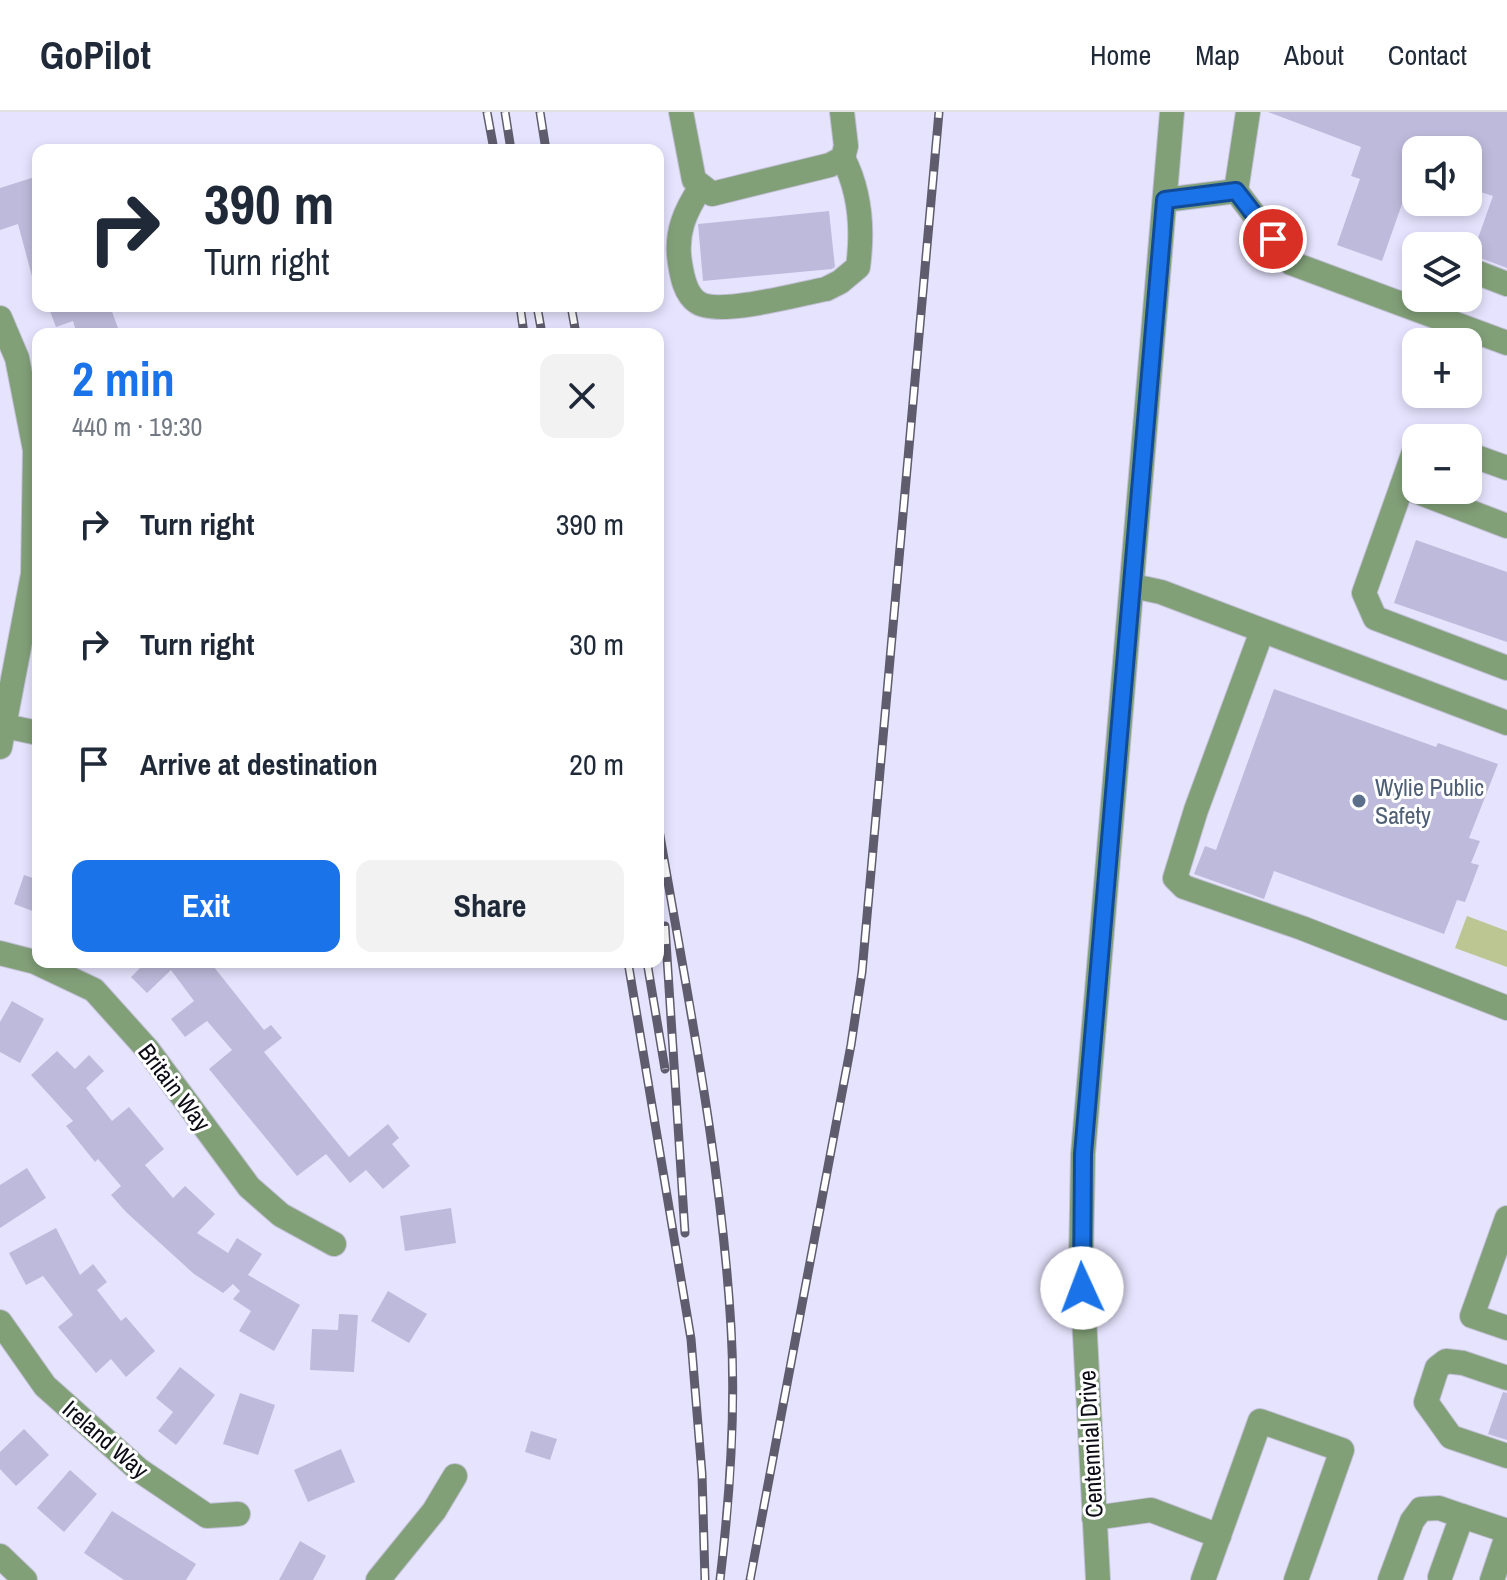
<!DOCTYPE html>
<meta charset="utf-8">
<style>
body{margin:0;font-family:"Archivo Narrow",sans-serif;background:#f2f2f3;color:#1f2937;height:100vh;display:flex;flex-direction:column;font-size:30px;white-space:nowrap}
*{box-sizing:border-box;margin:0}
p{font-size:26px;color:#747a83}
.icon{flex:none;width:44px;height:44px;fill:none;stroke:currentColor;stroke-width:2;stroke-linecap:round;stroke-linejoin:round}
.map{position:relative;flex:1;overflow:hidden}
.sheet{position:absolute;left:32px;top:216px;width:632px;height:640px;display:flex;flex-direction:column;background:#fff;border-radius:16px;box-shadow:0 4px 12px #0003}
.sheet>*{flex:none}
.top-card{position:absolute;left:32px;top:32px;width:632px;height:168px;border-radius:16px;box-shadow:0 4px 12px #0003;background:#fff;color:#1f2937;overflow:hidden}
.controls{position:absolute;left:1402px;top:24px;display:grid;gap:16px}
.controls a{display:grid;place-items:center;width:80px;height:80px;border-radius:16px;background:#fff;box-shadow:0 4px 12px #0003;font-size:40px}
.pin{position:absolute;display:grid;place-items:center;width:68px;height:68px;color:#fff;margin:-34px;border:4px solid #fff;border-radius:50%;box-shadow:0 2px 8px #0007}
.me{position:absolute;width:88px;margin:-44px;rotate:358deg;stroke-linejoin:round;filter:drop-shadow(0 0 6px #0008)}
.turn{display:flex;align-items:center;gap:28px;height:168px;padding:0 40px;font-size:36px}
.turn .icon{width:104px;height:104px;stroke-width:2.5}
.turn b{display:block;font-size:56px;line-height:68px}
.round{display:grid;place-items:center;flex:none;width:84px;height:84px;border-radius:16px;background:#f2f2f3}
.overview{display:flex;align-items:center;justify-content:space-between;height:136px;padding:0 40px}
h1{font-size:48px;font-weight:800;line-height:60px;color:#1a73e8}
.action{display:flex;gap:16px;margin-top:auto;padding:16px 40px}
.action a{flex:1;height:92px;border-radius:16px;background:#1a73e8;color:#fff;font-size:32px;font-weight:800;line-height:92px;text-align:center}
.action a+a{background:#f2f2f3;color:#1f2937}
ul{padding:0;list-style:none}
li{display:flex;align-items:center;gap:24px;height:120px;padding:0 40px}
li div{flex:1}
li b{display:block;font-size:30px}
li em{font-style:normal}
header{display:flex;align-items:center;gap:48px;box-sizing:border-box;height:112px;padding:0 40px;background:#fff;border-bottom:2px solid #e0e1e3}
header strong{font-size:38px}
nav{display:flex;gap:44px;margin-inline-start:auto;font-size:28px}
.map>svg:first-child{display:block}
.green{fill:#bcc692}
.building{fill:#bebadb}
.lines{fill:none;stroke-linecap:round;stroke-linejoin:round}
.minor-casing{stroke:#c3c0d9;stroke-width:26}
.minor{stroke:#82a078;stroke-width:24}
.rail-casing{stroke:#5f5c6d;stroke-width:9}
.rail{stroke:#fff;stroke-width:6;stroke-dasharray:18;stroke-linecap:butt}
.route-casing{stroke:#114b97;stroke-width:20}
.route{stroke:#1a73e8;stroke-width:14}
.service-dot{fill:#5c6f8a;stroke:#fff;stroke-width:3}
.labels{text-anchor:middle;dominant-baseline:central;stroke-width:6;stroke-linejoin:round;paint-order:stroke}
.service-label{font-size:24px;fill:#4e5e75;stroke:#fff;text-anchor:start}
.street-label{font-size:24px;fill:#0c0a15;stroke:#fff}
</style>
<header>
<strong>GoPilot</strong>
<nav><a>Home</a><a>Map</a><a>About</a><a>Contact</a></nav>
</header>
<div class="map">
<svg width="1507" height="1468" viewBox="0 0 1507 1468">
<rect width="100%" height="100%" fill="#e6e3fe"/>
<path class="green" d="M 1467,804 L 1507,819 L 1507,855 L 1455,836 Z"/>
<g class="building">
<path d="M 1268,0 L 1507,0 L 1507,156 L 1472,143 L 1493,84 L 1468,76 L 1468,38 L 1416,38 L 1416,52 L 1382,149 L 1337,133 L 1360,67 L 1351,64 L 1361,35 Z"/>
<path d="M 38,64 L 38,168 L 33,168 L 18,112 L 0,118 L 0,76 Z"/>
<path d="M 829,99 L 835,155 L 832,157 L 703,169 L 698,112 Z"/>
<path d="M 48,194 L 110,194 L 119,219 L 109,222 L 77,222 L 73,209 L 56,215 Z"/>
<path d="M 1416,428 L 1507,460 L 1507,530 L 1394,491 Z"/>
<path d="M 1274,577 L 1436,635 L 1438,631 L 1498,652 L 1469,726 L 1480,729 L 1471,751 L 1479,753 L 1465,790 L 1457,788 L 1444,822 L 1274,759 L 1264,787 L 1194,762 L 1205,734 L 1216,738 Z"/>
<path d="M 24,763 L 38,768 L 38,801 L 14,792 Z"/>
<path d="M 146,850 L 210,850 L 264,918 L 271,913 L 282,926 L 264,940 L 349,1045 L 388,1012 L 399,1026 L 392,1032 L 410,1054 L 383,1077 L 366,1058 L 350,1071 L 326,1042 L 297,1064 L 209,957 L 232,938 L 207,909 L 185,925 L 171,907 L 194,889 L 171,858 L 147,881 L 131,865 Z"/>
<path d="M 12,889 L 44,907 L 20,951 L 0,940 L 0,910 Z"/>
<path d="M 57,939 L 75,957 L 89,943 L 104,959 L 86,976 L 112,1009 L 129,995 L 164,1037 L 145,1053 L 173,1086 L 185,1074 L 215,1102 L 197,1121 L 228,1141 L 237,1126 L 262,1142 L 248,1163 L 300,1193 L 274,1239 L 239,1219 L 251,1199 L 233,1187 L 240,1179 L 233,1172 L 223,1181 L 194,1162 L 126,1100 L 111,1083 L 121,1074 L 98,1047 L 95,1050 L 66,1014 L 73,1009 L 31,963 Z"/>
<path d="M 27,1056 L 46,1086 L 0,1116 L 0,1073 Z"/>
<path d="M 451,1096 L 456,1131 L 405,1139 L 400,1104 Z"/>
<path d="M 56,1116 L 80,1163 L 93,1152 L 107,1170 L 97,1178 L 121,1209 L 126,1205 L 155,1239 L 126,1265 L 111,1247 L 96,1261 L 58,1215 L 73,1203 L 43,1164 L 26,1173 L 9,1141 Z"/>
<path d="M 388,1179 L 427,1202 L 409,1231 L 371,1209 Z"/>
<path d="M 339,1202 L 358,1203 L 354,1260 L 310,1258 L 312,1217 L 338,1218 Z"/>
<path d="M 180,1255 L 215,1283 L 176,1333 L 158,1319 L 173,1300 L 156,1286 Z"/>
<path d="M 1503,1280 L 1507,1281 L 1507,1328 L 1488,1322 Z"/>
<path d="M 240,1281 L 275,1293 L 258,1343 L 223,1332 Z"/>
<path d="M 24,1317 L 49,1343 L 16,1374 L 0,1357 L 0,1340 Z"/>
<path d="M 531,1319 L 557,1327 L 550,1348 L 525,1340 Z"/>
<path d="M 341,1337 L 355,1370 L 308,1390 L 294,1358 Z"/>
<path d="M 70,1358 L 97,1382 L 64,1420 L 37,1396 Z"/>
<path d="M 112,1399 L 196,1452 L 186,1468 L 124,1468 L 84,1441 Z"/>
<path d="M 300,1429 L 326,1444 L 313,1468 L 279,1468 Z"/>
</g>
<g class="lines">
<g class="minor-casing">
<g id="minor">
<path d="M 681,0 L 694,68 L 712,82 L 830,53 L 843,46 L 846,34 L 842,0"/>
<path d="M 701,75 C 685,99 675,121 680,151 C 682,164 685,182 697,190 C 717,205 799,182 826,177 L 840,170 L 858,155 C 863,118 860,79 843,46"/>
<path d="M 1236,79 L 1248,0"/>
<path d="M 1165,88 L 1236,79 L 1291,151 L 1507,231"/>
<path d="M 1468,157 L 1507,172"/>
<path d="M 0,206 L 17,246 L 35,338 L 33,462 L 0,635"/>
<path d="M 1468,342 L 1507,356"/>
<path d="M 1402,374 L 1416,334"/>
<path d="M 1507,414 L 1402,374 L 1364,481 L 1375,506 L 1507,556"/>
<path d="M 1133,474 L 1161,480 L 1507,611"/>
<path d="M 1262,519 L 1196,698 L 1175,766 L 1184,775 L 1302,816 L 1507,896"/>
<path d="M 0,613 L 38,621"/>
<path d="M 0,841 L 35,850 L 94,878 L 148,938 L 249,1075 L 281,1103 L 334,1132"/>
<path d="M 1507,1106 L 1472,1204 L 1507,1216"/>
<path d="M 0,1210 L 45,1274 L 139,1358 L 207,1404 L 238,1402"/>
<path d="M 1507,1266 L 1463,1251 L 1446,1249 L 1437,1256 L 1426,1290 L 1451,1325 L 1507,1344"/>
<path d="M 1462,1404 L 1507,1419"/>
<path d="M 1094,1406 L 1151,1398 L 1219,1424"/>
<path d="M 0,1444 L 25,1468"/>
<path d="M 378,1468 L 434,1399 L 455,1364"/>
<path d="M 1098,1468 L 1081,1148 L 1083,1042 L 1172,0"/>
<path d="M 1203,1468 L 1260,1309 L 1342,1338 L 1296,1468"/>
<path d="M 1390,1468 L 1412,1409 L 1421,1397 L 1439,1396 L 1462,1404 L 1440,1465"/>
<path d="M 1492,1468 L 1507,1424"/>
</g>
</g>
<use href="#minor" class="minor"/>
<g class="rail-casing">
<g id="rail">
<path d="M 487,0 L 494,38"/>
<path d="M 505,0 L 511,38"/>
<path d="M 540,0 L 546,38"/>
<path d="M 520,194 L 524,222"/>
<path d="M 537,194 L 542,222"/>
<path d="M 571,194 L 576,222"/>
<path d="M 658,712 C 686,878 721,1046 731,1215 C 736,1299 730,1384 720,1468"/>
<path d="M 665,814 L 685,1121"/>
<path d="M 628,850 L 691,1227 L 702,1362 L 705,1468"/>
<path d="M 647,850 L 665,957"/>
<path d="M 750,1468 L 851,933 L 862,860 L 939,0"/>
</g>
</g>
<use href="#rail" class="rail"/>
</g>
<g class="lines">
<g class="route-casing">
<path id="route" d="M 1082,1176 L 1083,1042 L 1165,88 L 1236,79 L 1273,127"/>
</g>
<use href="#route" class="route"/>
</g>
<circle class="service-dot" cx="1359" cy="689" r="8"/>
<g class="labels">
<g class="service-label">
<text x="1375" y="675">Wylie Public<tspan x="1375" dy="28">Safety</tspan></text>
</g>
<g class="street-label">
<text transform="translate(175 975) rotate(53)">Britain Way</text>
<text transform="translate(106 1327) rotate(41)">Ireland Way</text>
<text transform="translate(1090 1332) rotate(-93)">Centennial Drive</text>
</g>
</g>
</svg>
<div class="controls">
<a><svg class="icon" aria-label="sound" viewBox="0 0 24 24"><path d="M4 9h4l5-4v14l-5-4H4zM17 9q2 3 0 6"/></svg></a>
<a><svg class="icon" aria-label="layers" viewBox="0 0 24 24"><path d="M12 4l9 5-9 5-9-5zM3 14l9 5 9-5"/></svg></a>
<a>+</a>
<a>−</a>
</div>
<div class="pin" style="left:1273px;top:127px;background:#d93025"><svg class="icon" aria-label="arrive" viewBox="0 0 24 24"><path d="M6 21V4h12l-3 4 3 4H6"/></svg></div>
<svg class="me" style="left:1082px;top:1176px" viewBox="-20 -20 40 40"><circle r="19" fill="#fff"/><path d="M0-13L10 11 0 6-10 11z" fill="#1a73e8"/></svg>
<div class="top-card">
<div class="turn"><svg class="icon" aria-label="right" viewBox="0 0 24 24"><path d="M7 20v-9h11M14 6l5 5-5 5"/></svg><div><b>390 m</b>Turn right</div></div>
</div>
<section class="sheet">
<div class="overview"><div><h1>2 min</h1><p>440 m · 19:30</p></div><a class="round"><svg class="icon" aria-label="close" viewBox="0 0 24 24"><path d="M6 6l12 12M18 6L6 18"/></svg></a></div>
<ul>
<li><svg class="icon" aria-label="right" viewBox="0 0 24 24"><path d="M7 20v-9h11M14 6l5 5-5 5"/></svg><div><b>Turn right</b></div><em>390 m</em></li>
<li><svg class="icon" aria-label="right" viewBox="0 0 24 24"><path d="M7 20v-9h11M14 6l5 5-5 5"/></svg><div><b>Turn right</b></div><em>30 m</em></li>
<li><svg class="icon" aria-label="arrive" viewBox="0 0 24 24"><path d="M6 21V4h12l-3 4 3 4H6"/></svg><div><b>Arrive at destination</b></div><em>20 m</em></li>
</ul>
<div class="action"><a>Exit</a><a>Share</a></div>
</section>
</div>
